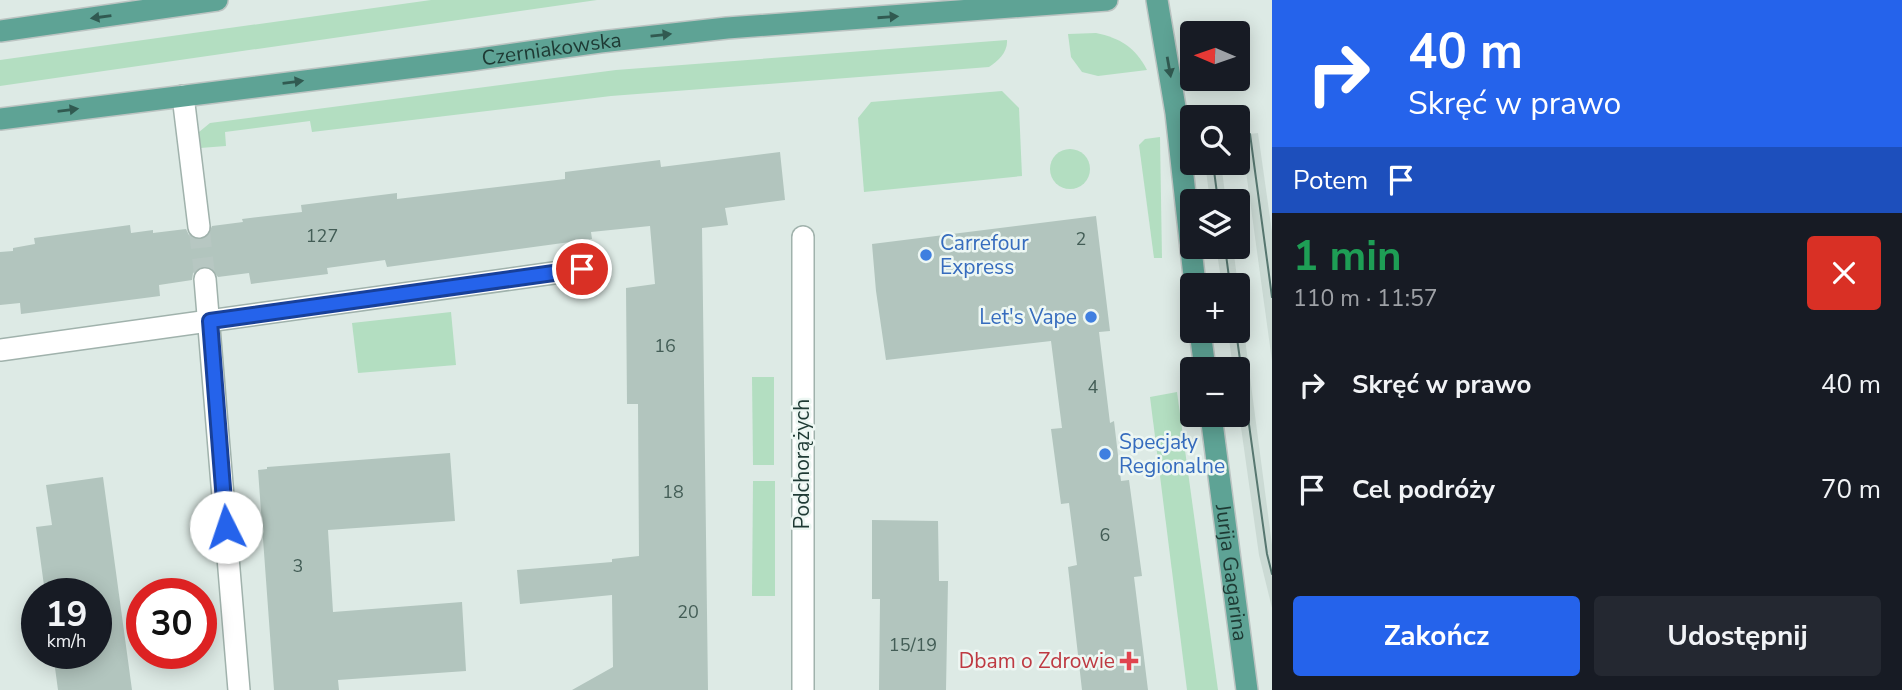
<!DOCTYPE html>
<html lang="pl">
<meta charset="utf-8">
<style>
body{margin:0;font-family:"Nunito Sans",sans-serif;background:#242831;color:#f1f3f6;height:100vh;display:flex;flex-direction:column;font-size:26px;white-space:nowrap}
*{box-sizing:border-box;margin:0}
p{font-size:23px;color:#9ea1a6}
.icon{flex:none;width:38px;height:38px;fill:none;stroke:currentColor;stroke-width:2;stroke-linecap:round;stroke-linejoin:round}
.map{position:relative;flex:1;overflow:hidden}
.details{display:flex;flex-direction:column;background:#171b24;width:630px}
.details>*{flex:none}
.top-card{background:#2563eb;color:#fff;overflow:hidden}
.needle{width:46px;rotate:272deg}
.fabs{position:absolute;left:1180px;top:21px;display:grid;gap:14px}
.fabs a{display:grid;place-items:center;width:70px;height:70px;border-radius:7px;background:#171b24;box-shadow:0 4px 18px #0003;font-size:35px}
.speed{position:absolute;left:21px;top:578px;display:flex;gap:14px;font-size:35px;font-weight:700;text-align:center}
.speed>*{display:grid;place-content:center;width:91px;height:91px;border-radius:50%;background:#171b24;box-shadow:0 4px 18px #0003;line-height:1}
.speed small{font-size:18px;font-weight:400}
.speed .limit{border:10px solid #d22;background:#fff;color:#111}
.pin{position:absolute;display:grid;place-items:center;width:60px;height:60px;color:#fff;margin:-30px;border:4px solid #fff;border-radius:50%;box-shadow:0 2px 7px #0007}
.me{position:absolute;width:77px;margin:-38px;rotate:356deg;stroke-linejoin:round;filter:drop-shadow(0 0 5px #0008)}
.turn{display:flex;align-items:center;gap:24px;height:147px;padding:0 21px;font-size:32px}
.turn .icon{width:91px;height:91px;stroke-width:2.5}
.turn b{display:block;font-size:49px;line-height:60px}
.then{display:flex;align-items:center;height:66px;padding:0 21px;background:#0003;gap:14px;font-size:26px}
.round{display:grid;place-items:center;flex:none;width:74px;height:74px;border-radius:7px;background:#242831}
.headline{display:flex;align-items:center;justify-content:space-between;height:119px;padding:0 21px}
h1{font-size:42px;font-weight:700;line-height:52px;color:#1e9e55}
.button{display:flex;gap:14px;margin-top:auto;padding:14px 21px}
.button a{flex:1;height:80px;border-radius:7px;background:#2563eb;color:#fff;font-size:28px;font-weight:700;line-height:80px;text-align:center}
.button a+a{background:#242831;color:#f1f3f6}
ul{padding:0;list-style:none}
li{display:flex;align-items:center;gap:21px;height:105px;padding:0 21px}
li div{flex:1}
li b{display:block;font-size:26px}
li em{font-style:normal}
main{display:flex;flex:1;min-height:0}
.map>svg:first-child{display:block}
.built{fill:#cbdad4}
.green{fill:#b3dec1}
.building{fill:#b2c5be}
.lines{fill:none;stroke-linecap:round;stroke-linejoin:round}
.minor-tunnel{stroke:#b7c7c2;stroke-width:21;stroke-dasharray:21 10;stroke-linecap:butt}
.minor-casing{stroke:#a0b2ac;stroke-width:24}
.major-casing{stroke:#bcc4c2;stroke-width:24}
.minor{stroke:#fff;stroke-width:21}
.major{stroke:#5ea395;stroke-width:21}
.tram{stroke:#577770;stroke-width:2}
.oneway{fill:#315a51}
.route-casing{stroke:#184099;stroke-width:18}
.route{stroke:#2563eb;stroke-width:12}
.shop-dot{fill:#3f7fe0;stroke:#edf7f3;stroke-width:2.5}
.health-dot{fill:#e0444e;stroke:#edf7f3;stroke-width:2.5}
.labels{text-anchor:middle;dominant-baseline:central;stroke-width:5;stroke-linejoin:round;paint-order:stroke}
.number-label{font-size:18px;fill:#435d56}
.street-label{font-size:21px;fill:#1e3a34;stroke:#edf7f3}
.shop-label{font-size:21px;fill:#366cbe;stroke:#edf7f3;text-anchor:start}
.health-label{font-size:21px;fill:#be3a42;stroke:#edf7f3;text-anchor:end}
</style>
<main>
<div class="map">
<svg width="1272" height="690" viewBox="0 0 1272 690">
<rect width="100%" height="100%" fill="#ddeae5"/>
<g class="built">
<path d="M 1258,133 L 1272,232 L 1272,361 L 1241,135 Z"/>
<path d="M 1205,163 L 1221,163 L 1226,201 L 1210,201 Z"/>
<path d="M 1216,247 L 1233,247 L 1272,545 L 1272,608 L 1259,555 L 1237,399 L 1237,369 L 1233,369 L 1228,331 L 1237,331 L 1237,285 L 1222,285 Z"/>
</g>
<g class="green">
<path d="M 431,0 L 597,0 L 0,86 L 0,60 Z"/>
<path d="M 1096,33 C 1120,38 1135,47 1147,70 L 1098,76 L 1082,72 L 1071,57 L 1068,34 Z"/>
<path d="M 1007,40 C 1008,52 998,61 989,67 L 611,96 L 312,132 L 310,121 L 225,132 L 226,146 L 200,148 L 199,132 L 210,123 L 616,70 Z"/>
<path d="M 1002,91 L 1019,108 L 1022,176 L 864,192 L 858,118 L 871,102 Z"/>
<path d="M 1160,137 L 1162,258 L 1154,258 L 1139,145 L 1145,139 Z"/>
<circle cx="1070" cy="169" r="20"/>
<path d="M 451,312 L 456,365 L 358,373 L 352,323 Z"/>
<path d="M 752,377 L 774,377 L 774,465 L 753,465 Z"/>
<path d="M 1177,392 L 1218,690 L 1187,690 L 1150,397 Z"/>
<path d="M 753,481 L 775,481 L 775,596 L 752,596 Z"/>
</g>
<g class="building">
<path d="M 780,152 L 785,200 L 725,208 L 728,225 L 702,228 L 708,690 L 572,690 L 613,667 L 612,595 L 520,604 L 517,570 L 612,562 L 612,559 L 639,556 L 638,404 L 627,404 L 626,288 L 655,284 L 650,226 L 591,232 L 592,239 L 387,267 L 385,260 L 327,268 L 328,274 L 251,284 L 249,273 L 218,277 L 211,268 L 203,266 L 193,273 L 192,280 L 159,285 L 160,296 L 21,314 L 20,303 L 0,305 L 0,252 L 13,251 L 13,248 L 35,244 L 34,238 L 130,225 L 131,233 L 153,230 L 153,233 L 186,229 L 189,235 L 200,240 L 207,237 L 212,226 L 243,222 L 242,219 L 302,212 L 301,205 L 397,193 L 397,199 L 565,179 L 565,172 L 660,160 L 661,167 Z"/>
<path d="M 1096,216 L 1110,331 L 1099,332 L 1110,423 L 1114,421 L 1121,481 L 1129,480 L 1142,576 L 1134,577 L 1148,690 L 1082,690 L 1068,567 L 1077,565 L 1069,503 L 1061,504 L 1051,429 L 1062,428 L 1051,341 L 886,360 L 876,291 L 872,244 Z"/>
<path d="M 450,453 L 455,521 L 328,530 L 333,612 L 462,602 L 466,671 L 338,680 L 339,690 L 274,690 L 258,470 L 267,469 L 267,467 Z"/>
<path d="M 103,477 L 132,690 L 58,690 L 53,653 L 96,653 L 96,593 L 45,593 L 36,527 L 52,525 L 46,485 Z"/>
<path d="M 872,520 L 938,521 L 939,581 L 948,581 L 946,690 L 879,690 L 880,599 L 872,599 Z"/>
</g>
<g class="lines">
<path class="minor-tunnel" d="M 199,227 L 205,279"/>
<g class="minor-casing">
<g id="minor">
<path d="M 183,96 L 199,227"/>
<path d="M 803,237 L 803,690"/>
<path d="M 205,279 L 239,690"/>
<path d="M 0,350 L 582,269"/>
</g>
</g>
<g class="major-casing">
<g id="major">
<path d="M 1157,0 L 1176,113 L 1195,285"/>
<path d="M 0,31 L 217,0"/>
<path id="s1" d="M 0,119 L 472,60 L 600,42 L 727,28 L 1107,0"/>
<path d="M 1200,331 L 1205,369"/>
<path id="s2" d="M 1211,415 L 1247,690"/>
</g>
</g>
<use href="#minor" class="minor"/>
<use href="#major" class="major"/>
<g class="tram">
<path d="M 1250,134 L 1272,297"/>
<path d="M 1213,163 L 1218,201"/>
<path d="M 1225,247 L 1230,285"/>
<path d="M 1236,331 L 1267,554 L 1272,574"/>
</g>
</g>
<defs><path id="oneway-solid" d="M-6-.8H1V-3.2L6.5 0L1 3.2V.8H-6Z" transform="scale(1.75)"/></defs>
<g class="oneway">
<use href="#oneway-solid" transform="translate(101 17) rotate(172)"/>
<use href="#oneway-solid" transform="translate(888 17) rotate(-4)"/>
<use href="#oneway-solid" transform="translate(661 35) rotate(-6)"/>
<use href="#oneway-solid" transform="translate(1169 67) rotate(80)"/>
<use href="#oneway-solid" transform="translate(293 82) rotate(-7)"/>
<use href="#oneway-solid" transform="translate(68 110) rotate(-7)"/>
</g>
<g class="lines">
<g class="route-casing">
<path id="route" d="M 226,527 L 210,321 L 582,269"/>
</g>
<use href="#route" class="route"/>
</g>
<g class="shop-dot">
<circle cx="926" cy="255" r="7"/>
<circle cx="1091" cy="317" r="7"/>
<circle cx="1105" cy="454" r="7"/>
</g>
<path class="health-dot" d="M1125.5 650.5h7v7h7v7h-7v7h-7v-7h-7v-7h7z"/>
<g class="labels">
<g class="number-label">
<text x="322" y="236">127</text>
<text x="1081" y="239">2</text>
<text x="665" y="346">16</text>
<text x="1093" y="387">4</text>
<text x="673" y="492">18</text>
<text x="1105" y="535">6</text>
<text x="298" y="566">3</text>
<text x="688" y="612">20</text>
<text x="913" y="645">15/19</text>
</g>
<g class="street-label">
<text stroke="none"><textPath href="#s1" startOffset="556">Czerniakowska</textPath></text>
<text transform="translate(802 464) rotate(-90)">Podchorążych</text>
<text stroke="none"><textPath href="#s2" startOffset="159">Jurija Gagarina</textPath></text>
</g>
<g class="shop-label">
<text x="940" y="243">Carrefour<tspan x="940" dy="24">Express</tspan></text>
<text x="1077" y="317" text-anchor="end">Let's Vape</text>
<text x="1119" y="442">Specjały<tspan x="1119" dy="24">Regionalne</tspan></text>
</g>
<g class="health-label">
<text x="1115" y="661">Dbam o Zdrowie</text>
</g>
</g>
</svg>
<div class="fabs">
<a><svg class="needle" viewBox="-14 -14 28 28"><path d="M0-13l5 13h-10z" fill="#e53935"/><path d="M0 13l5-13h-10z" fill="#9ea1a6"/></svg></a>
<a><svg class="icon" aria-label="search" viewBox="0 0 24 24"><circle cx="10" cy="10" r="6"/><path d="M15 15l6 6"/></svg></a>
<a><svg class="icon" aria-label="layers" viewBox="0 0 24 24"><path d="M12 4l9 5-9 5-9-5zM3 14l9 5 9-5"/></svg></a>
<a>+</a>
<a>−</a>
</div>
<div class="speed"><div>19<small>km/h</small></div><div class="limit">30</div></div>
<div class="pin" style="left:582px;top:269px;background:#d93025"><svg class="icon" aria-label="arrive" viewBox="0 0 24 24"><path d="M6 21V4h12l-3 4 3 4H6"/></svg></div>
<svg class="me" style="left:226px;top:527px" viewBox="-20 -20 40 40"><circle r="19" fill="#fff"/><path d="M0-13L10 11 0 6-10 11z" fill="#2563eb"/></svg>
</div>
<section class="details">
<div class="top-card">
<div class="turn"><svg class="icon" aria-label="right" viewBox="0 0 24 24"><path d="M7 20v-9h11M14 6l5 5-5 5"/></svg><div><b>40 m</b>Skręć w prawo</div></div>
<div class="then">Potem<svg class="icon" aria-label="arrive" viewBox="0 0 24 24"><path d="M6 21V4h12l-3 4 3 4H6"/></svg></div>
</div>
<div class="headline"><div><h1>1 min</h1><p>110 m · 11:57</p></div><a class="round" style="background:#d93025;color:#fff"><svg class="icon" aria-label="close" viewBox="0 0 24 24"><path d="M6 6l12 12M18 6L6 18"/></svg></a></div>
<ul>
<li><svg class="icon" aria-label="right" viewBox="0 0 24 24"><path d="M7 20v-9h11M14 6l5 5-5 5"/></svg><div><b>Skręć w prawo</b></div><em>40 m</em></li>
<li><svg class="icon" aria-label="arrive" viewBox="0 0 24 24"><path d="M6 21V4h12l-3 4 3 4H6"/></svg><div><b>Cel podróży</b></div><em>70 m</em></li>
</ul>
<div class="button"><a>Zakończ</a><a>Udostępnij</a></div>
</section>
</main>
